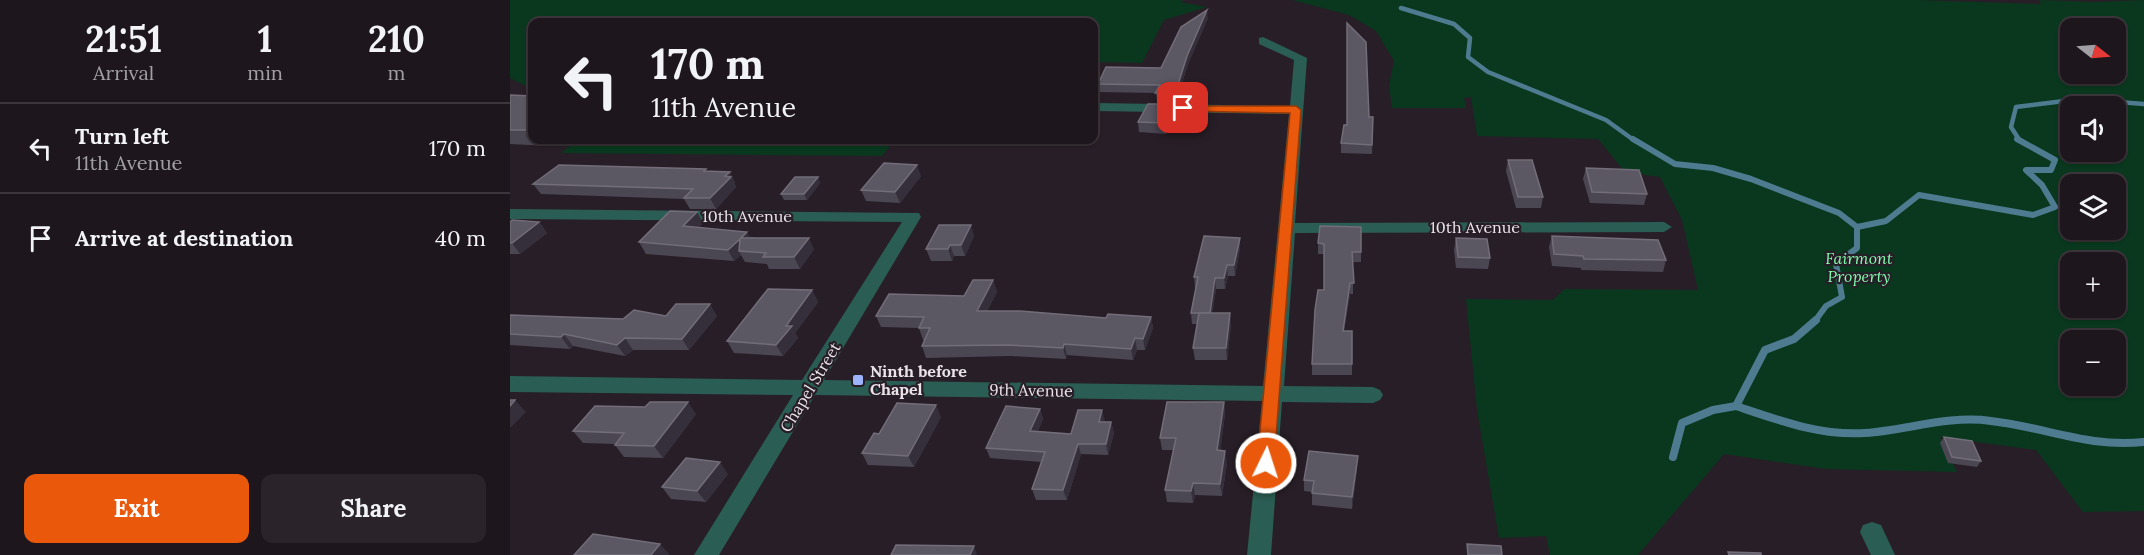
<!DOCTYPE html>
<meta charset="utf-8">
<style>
body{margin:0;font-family:Lora,serif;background:#2b232a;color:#f1f3f6;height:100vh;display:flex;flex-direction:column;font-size:22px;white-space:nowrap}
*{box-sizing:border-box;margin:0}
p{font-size:20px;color:#a19fa4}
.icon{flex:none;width:33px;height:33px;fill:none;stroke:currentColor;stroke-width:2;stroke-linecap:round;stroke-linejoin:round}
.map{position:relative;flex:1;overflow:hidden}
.panel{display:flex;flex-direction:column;background:#1e161d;width:510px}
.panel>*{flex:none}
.top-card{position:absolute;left:18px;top:18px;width:570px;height:126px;border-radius:12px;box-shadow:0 2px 4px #0004,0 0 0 2px #3c353b;background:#1e161d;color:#f1f3f6;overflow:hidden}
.needle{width:39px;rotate:107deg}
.fabs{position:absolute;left:1550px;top:18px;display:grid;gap:12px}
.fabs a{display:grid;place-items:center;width:66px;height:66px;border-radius:12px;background:#1e161d;box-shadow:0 2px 4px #0004,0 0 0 2px #3c353b;font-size:30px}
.pin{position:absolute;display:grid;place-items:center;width:51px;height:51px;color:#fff;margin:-26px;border-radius:12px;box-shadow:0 3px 9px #0006}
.me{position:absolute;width:66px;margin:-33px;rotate:4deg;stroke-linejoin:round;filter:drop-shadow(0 0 4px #0008)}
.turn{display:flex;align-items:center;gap:21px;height:126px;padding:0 24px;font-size:27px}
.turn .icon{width:78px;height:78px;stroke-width:2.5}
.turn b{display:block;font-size:42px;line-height:51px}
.eta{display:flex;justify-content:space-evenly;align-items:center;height:102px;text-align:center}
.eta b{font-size:36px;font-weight:800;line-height:42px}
.primary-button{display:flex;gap:12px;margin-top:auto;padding:12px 24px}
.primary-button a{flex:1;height:69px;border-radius:12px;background:#ea580c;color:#fff;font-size:24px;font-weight:800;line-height:69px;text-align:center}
.primary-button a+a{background:#2b232a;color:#f1f3f6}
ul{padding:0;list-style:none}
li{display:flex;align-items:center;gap:18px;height:90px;padding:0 24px;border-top:2px solid #3c353b}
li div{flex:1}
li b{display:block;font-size:22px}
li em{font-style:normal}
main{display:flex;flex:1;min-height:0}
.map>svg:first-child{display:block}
.green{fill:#09381e;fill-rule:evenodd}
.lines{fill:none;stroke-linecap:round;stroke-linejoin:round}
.stream-far2{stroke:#4f7b91;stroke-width:4.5}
.stream-far1{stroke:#4f7b91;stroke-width:6}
.stream{stroke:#4f7b91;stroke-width:8}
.minor{fill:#2a5d53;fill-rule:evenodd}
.wall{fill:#4a4753}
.shaded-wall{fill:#352f3b}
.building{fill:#5b5863;stroke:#726d78;stroke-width:1.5}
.route{fill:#ea580c;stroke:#983908;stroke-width:1.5}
.poi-dot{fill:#9db4fd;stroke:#281e27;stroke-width:2}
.labels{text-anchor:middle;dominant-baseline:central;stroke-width:4.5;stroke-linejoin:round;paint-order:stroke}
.street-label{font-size:16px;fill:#eae3e9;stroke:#281e27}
.park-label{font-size:16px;font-style:italic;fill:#7ffeaf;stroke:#281e27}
.poi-label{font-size:16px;font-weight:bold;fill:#eae3e9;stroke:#281e27;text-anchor:start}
</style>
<main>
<section class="panel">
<div class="eta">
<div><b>21:51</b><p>Arrival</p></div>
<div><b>1</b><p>min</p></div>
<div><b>210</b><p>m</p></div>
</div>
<ul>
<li><svg class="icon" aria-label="left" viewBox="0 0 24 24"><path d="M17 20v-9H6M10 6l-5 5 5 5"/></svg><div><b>Turn left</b><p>11th Avenue</p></div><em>170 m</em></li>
<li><svg class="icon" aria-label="arrive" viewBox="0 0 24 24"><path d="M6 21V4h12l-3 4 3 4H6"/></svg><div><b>Arrive at destination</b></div><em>40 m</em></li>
</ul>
<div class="primary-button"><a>Exit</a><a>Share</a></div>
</section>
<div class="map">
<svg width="1634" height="555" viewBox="0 0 1634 555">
<rect width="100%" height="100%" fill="#281e27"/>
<g class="green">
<path d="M 0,0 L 674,0 L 670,2 L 697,7 L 654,20 L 632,63 L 584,62 L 584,22 L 22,22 L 22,89 L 0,78 Z"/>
<path d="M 782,0 L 1405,0 L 1531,4 L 1529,0 L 1585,2 L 1634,0 L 1634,511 L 1573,512 L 1526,450 L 1430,437 L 1447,472 L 1316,469 L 1214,454 L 1128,555 L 1040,555 L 1036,536 L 989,538 L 967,410 L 956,299 L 1043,300 L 1054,289 L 1188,290 L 1172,220 L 1150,177 L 1115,172 L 1088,139 L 967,136 L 961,97 L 954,98 L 956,108 L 882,108 L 879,85 L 884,61 L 866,31 L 839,15 ZM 1560,28 L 1605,28 L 1605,74 L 1560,74 ZM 1560,106 L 1605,106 L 1605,152 L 1560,152 ZM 1560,184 L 1605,184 L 1605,230 L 1560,230 ZM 1560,262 L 1605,262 L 1605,308 L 1560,308 ZM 1560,340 L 1605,340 L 1605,386 L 1560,386 Z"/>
<path d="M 68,140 L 385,140 L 372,156 L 51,153 Z"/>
</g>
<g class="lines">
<g class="stream-far2">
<path d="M 891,8 L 944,24 L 960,38 L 958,57 L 978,72 L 1096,120 L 1125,141"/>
<path d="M 1510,141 L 1501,127 L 1506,107 L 1570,99 L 1634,104"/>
</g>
<g class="stream-far1">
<path d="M 1123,139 L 1165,164 L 1203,168 L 1241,179 L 1329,213 L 1347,227 L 1347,248 L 1326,264 L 1332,297 L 1316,306 L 1305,321"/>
<path d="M 1347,227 L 1376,221 L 1409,195 L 1523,215 L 1545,207 L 1532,185 L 1516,170 L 1541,170 L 1545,160 L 1507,139"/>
</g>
<g class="stream">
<path d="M 1226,406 C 1268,420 1310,436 1355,433 C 1398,430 1438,415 1481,421 C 1535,427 1578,448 1634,442"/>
<path d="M 1163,457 L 1172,423 L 1203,410 L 1226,406 L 1255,350 L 1284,339 L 1306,320"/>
</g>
<g class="minor">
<path d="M 753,37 L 797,58 L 785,223 L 1154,222 L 1162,227 L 1154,232 L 785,233 L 774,386 L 863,387 L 870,390 L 873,395 L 870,400 L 863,403 L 772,402 L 761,555 L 737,555 L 752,401 L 305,395 L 209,555 L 184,555 L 283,395 L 0,392 L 0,376 L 292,380 L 392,222 L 0,219 L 0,209 L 409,213 L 411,217 L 314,380 L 753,386 L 779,114 L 584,111 L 584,103 L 780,106 L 784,60 L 749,44 L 749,38 Z"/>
<path d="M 1362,522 L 1371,525 L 1385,555 L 1361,555 L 1350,532 L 1353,525 Z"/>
</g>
</g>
<g class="wall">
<path d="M 698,18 L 678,64 L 666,102 L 647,102 L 646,93 L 589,92 L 588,84 L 651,68 Z"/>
<path d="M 0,95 L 22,96 L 22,140 L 48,140 L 40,146 L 0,144 Z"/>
<path d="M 662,114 L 656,134 L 629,132 L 628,122 Z"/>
<path d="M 859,117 L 863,117 L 862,154 L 831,153 L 831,143 L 836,125 Z"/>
<path d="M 998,160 L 1033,197 L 1031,208 L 1006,208 L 996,171 Z"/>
<path d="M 1076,168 L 1137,194 L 1134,205 L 1080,203 L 1073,179 Z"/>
<path d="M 197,171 L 225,182 L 224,183 L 226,187 L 206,209 L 180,209 L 174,199 L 31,194 L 23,184 Z"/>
<path d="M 411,176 L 390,203 L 356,201 L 351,190 Z"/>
<path d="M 308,177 L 310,183 L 297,200 L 274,200 L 271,194 Z"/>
<path d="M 0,222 L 29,222 L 37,233 L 10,254 L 0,254 Z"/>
<path d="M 193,223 L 189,227 L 304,249 L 290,269 L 259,269 L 257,264 L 235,262 L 231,255 L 224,261 L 136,254 L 129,242 Z"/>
<path d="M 851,227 L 851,262 L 843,262 L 843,294 L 840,294 L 834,331 L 842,331 L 842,375 L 802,375 L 802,364 L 814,290 L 814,254 L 808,254 L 808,243 Z"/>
<path d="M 464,236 L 455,256 L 444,256 L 442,261 L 421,261 L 416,249 Z"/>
<path d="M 1042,236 L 1156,260 L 1153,272 L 1071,270 L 1071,268 L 1042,266 L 1039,247 Z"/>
<path d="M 730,238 L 730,248 L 725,276 L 718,276 L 715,289 L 706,289 L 702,313 L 721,325 L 717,360 L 685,360 L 683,348 L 687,324 L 682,324 L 681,313 L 686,288 L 685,288 L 684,277 Z"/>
<path d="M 946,238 L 980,258 L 978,269 L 946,268 L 944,250 Z"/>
<path d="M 483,280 L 487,292 L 477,311 L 596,318 L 641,317 L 643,328 L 635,350 L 627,350 L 623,360 L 557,355 L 556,359 L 500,356 L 416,358 L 412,346 L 415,340 L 413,340 L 409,328 L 371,327 L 366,316 L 454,296 Z"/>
<path d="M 302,290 L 308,302 L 285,333 L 288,338 L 273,356 L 224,353 L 217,341 Z"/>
<path d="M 0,315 L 113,319 L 156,316 L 207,316 L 179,350 L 123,350 L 115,356 L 63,346 L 60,349 L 0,345 Z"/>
<path d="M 714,402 L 715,414 L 710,451 L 717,463 L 712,496 L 685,495 L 683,503 L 657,502 L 655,490 L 664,450 L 652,450 L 650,438 Z"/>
<path d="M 135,407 L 186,414 L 153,458 L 114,457 L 105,445 L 105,444 L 73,443 L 63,431 Z"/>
<path d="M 530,409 L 533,419 L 528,431 L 561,434 L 595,421 L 594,422 L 601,422 L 604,433 L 598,455 L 571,454 L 557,500 L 526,500 L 522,489 L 531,462 L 480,458 L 476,448 Z"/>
<path d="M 431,417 L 404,467 L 358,465 L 352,453 L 369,434 Z"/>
<path d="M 1434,437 L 1471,461 L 1467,467 L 1438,463 L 1430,443 Z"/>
<path d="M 847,468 L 842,509 L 802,505 L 802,492 L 794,491 L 794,480 Z"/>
<path d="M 218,474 L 196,502 L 161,499 L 152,487 Z"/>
</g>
<g class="shaded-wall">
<path d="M 697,10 L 698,18 L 678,64 L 666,102 L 665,94 L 677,56 Z"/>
<path d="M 661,104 L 662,114 L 656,134 L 655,123 Z"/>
<path d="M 36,140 L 48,140 L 40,146 Z"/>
<path d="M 407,165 L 411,176 L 390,203 L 385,192 Z"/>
<path d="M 220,172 L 225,182 L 224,183 L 226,187 L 206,209 L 200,198 L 215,176 Z"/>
<path d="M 308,177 L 310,183 L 297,200 L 294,194 Z"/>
<path d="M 187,212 L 193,223 L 179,237 L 173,226 Z"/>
<path d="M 29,222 L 37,233 L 10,254 L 2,243 Z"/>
<path d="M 461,225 L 464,236 L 455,256 L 451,245 Z"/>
<path d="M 237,232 L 243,243 L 231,238 Z"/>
<path d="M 299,238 L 304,249 L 290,269 L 284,257 Z"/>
<path d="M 730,238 L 730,248 L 725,276 L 724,265 Z"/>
<path d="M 230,239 L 229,251 L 231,255 L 224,261 L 218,250 Z"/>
<path d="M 440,245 L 444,256 L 442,261 L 438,249 Z"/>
<path d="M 717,265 L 718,276 L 715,289 L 714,278 Z"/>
<path d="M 705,278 L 706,289 L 701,324 L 700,313 Z"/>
<path d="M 483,280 L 487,292 L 471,322 L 467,311 Z"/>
<path d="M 840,283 L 840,294 L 832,342 L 833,331 Z"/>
<path d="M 302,290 L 308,302 L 285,333 L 288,338 L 273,356 L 266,345 L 276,326 Z"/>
<path d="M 200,304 L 207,316 L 179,350 L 172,339 Z"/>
<path d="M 720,313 L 721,325 L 717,360 L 716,348 Z"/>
<path d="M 641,317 L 643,328 L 635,350 L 633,339 Z"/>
<path d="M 54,334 L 63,346 L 60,349 L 51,337 Z"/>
<path d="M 115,338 L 123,350 L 115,356 L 107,345 Z"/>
<path d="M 625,338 L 627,350 L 623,360 L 621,349 Z"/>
<path d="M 554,344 L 557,355 L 556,359 L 553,348 Z"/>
<path d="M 5,400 L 16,412 L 0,428 L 0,406 Z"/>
<path d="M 178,402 L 186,414 L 153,458 L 144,446 Z"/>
<path d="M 714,402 L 715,414 L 709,462 L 707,450 Z"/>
<path d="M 426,405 L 431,417 L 404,467 L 398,456 Z"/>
<path d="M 530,409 L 533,419 L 524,441 L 520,431 Z"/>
<path d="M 592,410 L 595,421 L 591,433 L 589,422 Z"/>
<path d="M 601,422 L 604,433 L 598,455 L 596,444 Z"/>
<path d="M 568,444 L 571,454 L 557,500 L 553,490 Z"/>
<path d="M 715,451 L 717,463 L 712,496 L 710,484 Z"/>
<path d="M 848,456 L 847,468 L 842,509 L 842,497 Z"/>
<path d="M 210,462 L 218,474 L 196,502 L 187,491 Z"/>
<path d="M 683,483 L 685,495 L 683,503 L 681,491 Z"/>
<path d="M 150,544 L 160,555 L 141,555 Z"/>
<path d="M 464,546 L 467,555 L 460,555 Z"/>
</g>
<g class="building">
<path d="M 697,10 L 677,56 L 665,94 L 645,93 L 650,85 L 588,84 L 596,67 L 651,68 L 671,27 Z"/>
<path d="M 837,23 L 856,42 L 859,117 L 863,117 L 862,145 L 831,143 L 834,125 L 837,125 Z"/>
<path d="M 0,95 L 22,96 L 22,130 L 0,130 Z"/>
<path d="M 638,104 L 661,104 L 655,123 L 628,122 Z"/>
<path d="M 998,160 L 1022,160 L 1033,197 L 1008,197 Z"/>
<path d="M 374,163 L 407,165 L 385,192 L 351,190 Z"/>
<path d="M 49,165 L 196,169 L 194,171 L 220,172 L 215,176 L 221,177 L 200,198 L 174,198 L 183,189 L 23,184 Z"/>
<path d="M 1076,168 L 1129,170 L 1137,194 L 1082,192 Z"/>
<path d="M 285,177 L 308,177 L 294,194 L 271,194 Z"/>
<path d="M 160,211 L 187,212 L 173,226 L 237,232 L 231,238 L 299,238 L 284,257 L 253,257 L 256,253 L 229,251 L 230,239 L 218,250 L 129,242 Z"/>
<path d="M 2,220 L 29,222 L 2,243 L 0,243 L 0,222 Z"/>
<path d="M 429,225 L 461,225 L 451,245 L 440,245 L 438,249 L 416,249 Z"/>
<path d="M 810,226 L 851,227 L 851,252 L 842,252 L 844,283 L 840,283 L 833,331 L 842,331 L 842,364 L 802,364 L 805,310 L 808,290 L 814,290 L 814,244 L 808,243 Z"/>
<path d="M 694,236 L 730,238 L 724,265 L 717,265 L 714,278 L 705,278 L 700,313 L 681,313 L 688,277 L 684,277 Z"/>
<path d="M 1042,236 L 1148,240 L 1156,260 L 1074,259 L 1073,256 L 1044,254 Z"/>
<path d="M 946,238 L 977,239 L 980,258 L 948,257 Z"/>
<path d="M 463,280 L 483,280 L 467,311 L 510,311 L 596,318 L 598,314 L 641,317 L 633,339 L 625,338 L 621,349 L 554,344 L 553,348 L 497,345 L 412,346 L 420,328 L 409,328 L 414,317 L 366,316 L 379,294 L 454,296 Z"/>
<path d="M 258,289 L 302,290 L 276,326 L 282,326 L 266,345 L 217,341 Z"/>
<path d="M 166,304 L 200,304 L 172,339 L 115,338 L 107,345 L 54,334 L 51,337 L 0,334 L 0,315 L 113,319 L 124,310 L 156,316 Z"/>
<path d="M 689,313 L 720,313 L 716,348 L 683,348 Z"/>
<path d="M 0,400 L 5,400 L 0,406 Z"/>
<path d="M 140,402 L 178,402 L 144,446 L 105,445 L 114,433 L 63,431 L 85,406 L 135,407 Z"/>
<path d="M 657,402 L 714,402 L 707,450 L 715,451 L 710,484 L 683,483 L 681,491 L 655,490 L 666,438 L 650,438 Z"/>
<path d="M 387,403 L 426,405 L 398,456 L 352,453 L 364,433 L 369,434 Z"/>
<path d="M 496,406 L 530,409 L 520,431 L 561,434 L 568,410 L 592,410 L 589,422 L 601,422 L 596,444 L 568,444 L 553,490 L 522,489 L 535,452 L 476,448 Z"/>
<path d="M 1434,437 L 1462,441 L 1471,461 L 1442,457 Z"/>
<path d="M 799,451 L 848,456 L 842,497 L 802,493 L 804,481 L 794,480 Z"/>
<path d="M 176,458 L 210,462 L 187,491 L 152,487 Z"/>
<path d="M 83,534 L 150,544 L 141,555 L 64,555 Z"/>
<path d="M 957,544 L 991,546 L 992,555 L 958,555 Z"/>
<path d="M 386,545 L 464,546 L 460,555 L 381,555 Z"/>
<path d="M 1218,552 L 1251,553 L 1251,555 L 1219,555 Z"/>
</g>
<path class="route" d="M 670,106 L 786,106 L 791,110 L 764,463 L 762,468 L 750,468 L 747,463 L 780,113 L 673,111 L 670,110 Z"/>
<rect class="poi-dot" x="342" y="374" width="12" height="12" rx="3"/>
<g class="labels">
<g class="street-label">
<text x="237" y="216">10th Avenue</text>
<text x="965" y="227">10th Avenue</text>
<text transform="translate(300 387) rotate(-59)">Chapel Street</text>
<text transform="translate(521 390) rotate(1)">9th Avenue</text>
</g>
<g class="park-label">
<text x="1349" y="258">Fairmont<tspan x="1349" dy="18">Property</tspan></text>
</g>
<g class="poi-label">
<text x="360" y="371">Ninth before<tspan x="360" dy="18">Chapel</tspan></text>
</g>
</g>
</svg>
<div class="fabs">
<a><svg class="needle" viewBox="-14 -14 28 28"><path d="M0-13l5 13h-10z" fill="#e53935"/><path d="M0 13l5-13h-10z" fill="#a19fa4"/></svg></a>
<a><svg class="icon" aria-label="sound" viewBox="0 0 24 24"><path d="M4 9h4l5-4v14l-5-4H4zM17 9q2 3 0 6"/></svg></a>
<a><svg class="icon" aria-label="layers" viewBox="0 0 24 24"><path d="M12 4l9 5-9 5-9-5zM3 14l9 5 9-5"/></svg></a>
<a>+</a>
<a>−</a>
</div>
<div class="pin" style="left:673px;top:108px;background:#d93025"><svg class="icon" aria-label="arrive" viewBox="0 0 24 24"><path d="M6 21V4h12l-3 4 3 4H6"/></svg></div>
<svg class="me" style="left:756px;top:463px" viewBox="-20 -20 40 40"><circle r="17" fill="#ea580c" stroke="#fff" stroke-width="3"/><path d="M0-11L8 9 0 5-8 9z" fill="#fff"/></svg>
<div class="top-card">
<div class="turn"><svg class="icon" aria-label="left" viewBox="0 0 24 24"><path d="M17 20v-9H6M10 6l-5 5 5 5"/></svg><div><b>170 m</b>11th Avenue</div></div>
</div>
</div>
</main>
